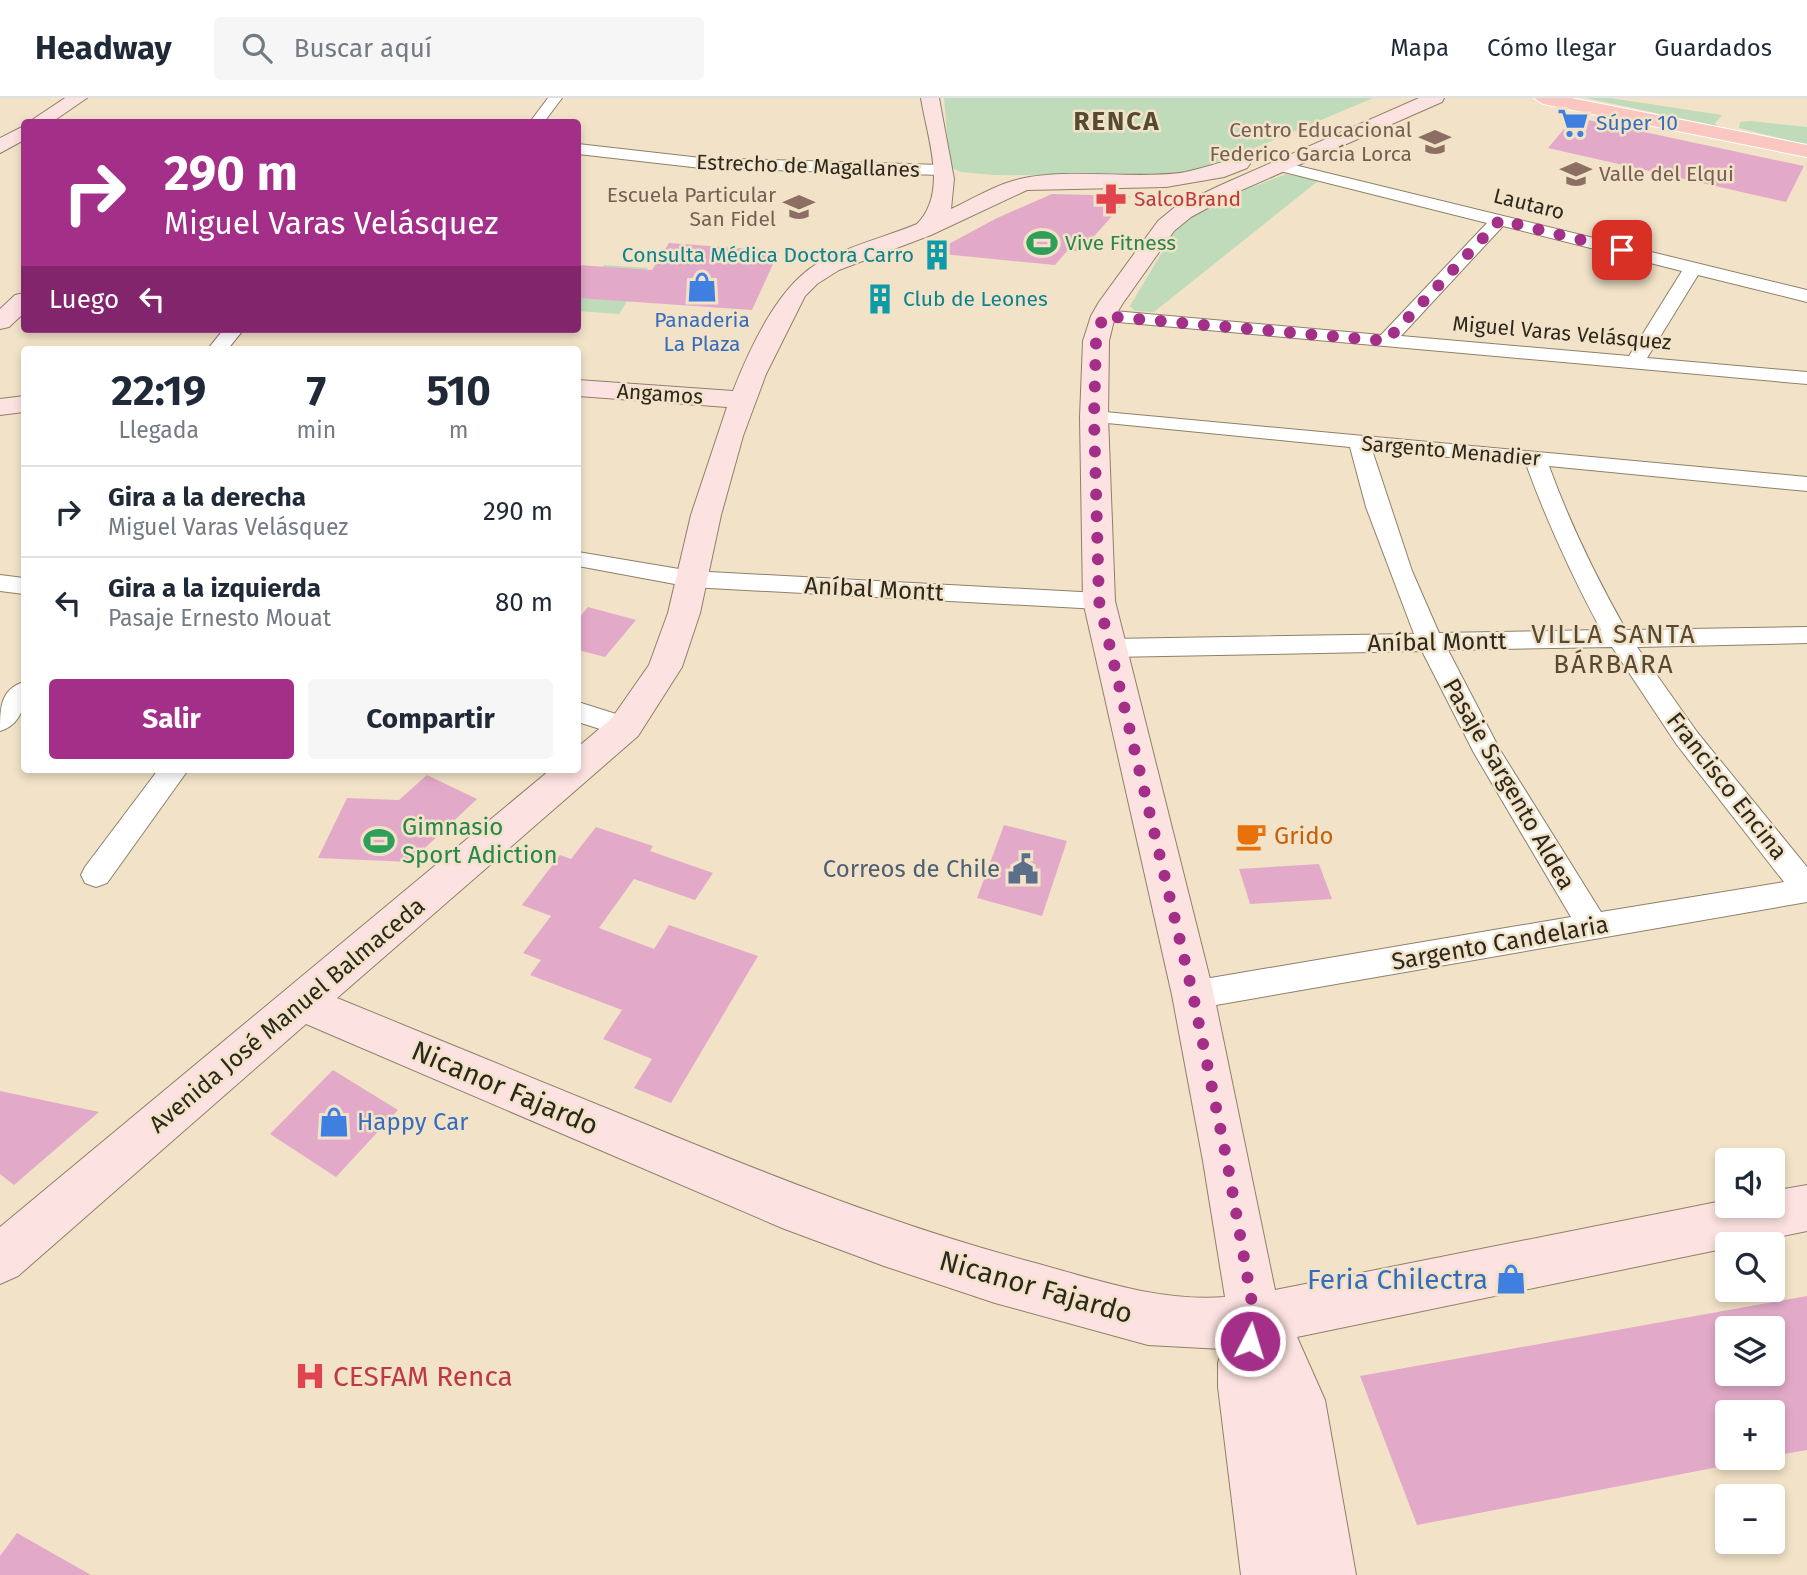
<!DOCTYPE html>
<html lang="es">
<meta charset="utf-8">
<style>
body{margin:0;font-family:"Fira Sans",sans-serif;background:#f6f6f7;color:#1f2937;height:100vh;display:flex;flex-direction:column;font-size:26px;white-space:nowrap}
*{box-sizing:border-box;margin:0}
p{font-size:23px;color:#747a83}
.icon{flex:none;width:38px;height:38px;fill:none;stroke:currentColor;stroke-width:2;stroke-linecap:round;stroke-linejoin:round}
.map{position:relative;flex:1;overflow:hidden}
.drawer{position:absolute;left:21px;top:248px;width:560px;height:427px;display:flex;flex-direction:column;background:#fff;border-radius:7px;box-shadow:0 4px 10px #0003}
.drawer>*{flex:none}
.top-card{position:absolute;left:21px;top:21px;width:560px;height:214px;border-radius:7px;box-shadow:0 4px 10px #0003;background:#a32f89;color:#fff;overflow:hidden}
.controls{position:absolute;left:1715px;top:1050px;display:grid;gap:14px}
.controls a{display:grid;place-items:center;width:70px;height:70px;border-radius:7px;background:#fff;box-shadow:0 4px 10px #0003;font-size:35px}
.pin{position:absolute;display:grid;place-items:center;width:60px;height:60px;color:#fff;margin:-30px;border-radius:14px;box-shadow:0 4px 10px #0006}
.me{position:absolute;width:77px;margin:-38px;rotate:5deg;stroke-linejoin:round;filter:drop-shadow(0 0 5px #0008)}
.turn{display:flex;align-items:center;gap:24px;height:147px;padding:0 28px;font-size:32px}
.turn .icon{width:91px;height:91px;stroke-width:2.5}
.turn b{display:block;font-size:49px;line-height:60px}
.then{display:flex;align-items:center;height:66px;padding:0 28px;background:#0003;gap:14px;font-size:26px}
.eta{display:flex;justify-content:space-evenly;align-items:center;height:119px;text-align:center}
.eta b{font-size:42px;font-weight:700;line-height:49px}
.button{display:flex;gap:14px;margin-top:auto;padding:14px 28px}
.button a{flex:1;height:80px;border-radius:7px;background:#a32f89;color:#fff;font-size:28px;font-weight:700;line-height:80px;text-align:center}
.button a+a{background:#f6f6f7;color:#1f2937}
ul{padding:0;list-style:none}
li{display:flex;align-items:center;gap:21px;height:91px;padding:0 28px;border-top:2px solid #e0e1e3}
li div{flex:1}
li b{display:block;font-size:26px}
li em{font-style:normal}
header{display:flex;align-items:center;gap:42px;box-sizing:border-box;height:98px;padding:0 35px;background:#fff;border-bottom:2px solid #e0e1e3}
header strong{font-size:33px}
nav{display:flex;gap:38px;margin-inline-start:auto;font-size:24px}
.search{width:490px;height:63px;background:#f6f6f7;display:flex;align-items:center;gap:18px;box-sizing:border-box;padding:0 24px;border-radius:7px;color:#747a83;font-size:26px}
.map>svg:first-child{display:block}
.green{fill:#bfdbba}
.building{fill:#e2aac8;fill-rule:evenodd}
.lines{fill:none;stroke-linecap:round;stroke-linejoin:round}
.street-casing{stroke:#8e8068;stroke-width:2}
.secondary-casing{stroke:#8e8068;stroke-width:2}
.primary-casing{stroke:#fff;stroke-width:2}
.street{fill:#fff;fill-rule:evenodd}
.secondary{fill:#fce2e0;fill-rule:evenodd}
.primary{fill:#fac6c0;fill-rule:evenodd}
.route{stroke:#a32f89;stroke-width:12;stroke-dasharray:0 21.6}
.labels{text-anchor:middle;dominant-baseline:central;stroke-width:5;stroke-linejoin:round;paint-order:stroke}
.far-shop-label{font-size:21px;fill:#366cbe;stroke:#f2e3c8;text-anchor:start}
.far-education-label{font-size:21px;fill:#785e54;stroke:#f2e3c8;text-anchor:end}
.far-street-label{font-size:21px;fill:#2d281e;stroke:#f2e3c8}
.far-health-label{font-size:21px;fill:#be3a42;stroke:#f2e3c8;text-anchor:start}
.far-leisure-label{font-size:21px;fill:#27864d;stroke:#f2e3c8;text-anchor:start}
.far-culture-label{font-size:21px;fill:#0d838f;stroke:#f2e3c8;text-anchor:end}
.street-label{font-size:24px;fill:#2d281e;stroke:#f2e3c8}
.leisure-label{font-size:24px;fill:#27864d;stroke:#f2e3c8;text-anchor:start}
.food-label{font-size:24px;fill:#c56008;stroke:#f2e3c8;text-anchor:start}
.service-label{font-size:24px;fill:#4e5e75;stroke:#f2e3c8;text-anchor:end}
.shop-label{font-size:24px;fill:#366cbe;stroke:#f2e3c8;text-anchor:start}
.far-district-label{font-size:26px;font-weight:bold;letter-spacing:2px;fill:#574a33;stroke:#f2e3c8}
.neighbourhood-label{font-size:26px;letter-spacing:2px;fill:#574a33;stroke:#f2e3c8}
.near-street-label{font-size:28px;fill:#2d281e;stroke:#f2e3c8}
.near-shop-label{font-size:28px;fill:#366cbe;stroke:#f2e3c8;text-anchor:end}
.near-health-label{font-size:28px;fill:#be3a42;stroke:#f2e3c8;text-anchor:start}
</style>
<header>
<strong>Headway</strong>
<div class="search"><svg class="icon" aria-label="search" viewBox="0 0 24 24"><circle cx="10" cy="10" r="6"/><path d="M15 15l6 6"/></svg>Buscar aquí</div>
<nav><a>Mapa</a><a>Cómo llegar</a><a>Guardados</a></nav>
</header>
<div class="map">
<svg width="1807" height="1477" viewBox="0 0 1807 1477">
<rect width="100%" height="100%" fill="#f2e3c8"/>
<g class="green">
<path d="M 944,0 L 1373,0 L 1189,78 L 993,77 L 961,74 L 950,69 Z"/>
<path d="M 1586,0 L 1610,0 L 1722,17 L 1715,25 L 1717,28 Z"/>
<path d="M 1750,23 L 1807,29 L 1807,47 L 1739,30 L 1740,24 Z"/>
<path d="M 1286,76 L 1318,83 L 1154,214 L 1135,213 L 1130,208 L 1180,124 L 1197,111 Z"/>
<path d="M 604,167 L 648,170 L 619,216 L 578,213 L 578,205 Z"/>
</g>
<g class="building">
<path d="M 1574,19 L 1804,68 L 1786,104 L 1548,50 Z"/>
<path d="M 1052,96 L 1130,98 L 1080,154 L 1068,152 L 1055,167 L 932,155 L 997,120 Z"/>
<path d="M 669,145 L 779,153 L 752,212 L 578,200 L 578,167 L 652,172 Z"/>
<path d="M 588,509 L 636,522 L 605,559 L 578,552 L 578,521 Z"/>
<path d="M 427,677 L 477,701 L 410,764 L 318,760 L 347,700 L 399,702 Z"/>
<path d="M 1004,727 L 1067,743 L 1042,818 L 977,800 Z"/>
<path d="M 596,729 L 653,748 L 650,753 L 713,775 L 695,802 L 634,781 L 599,830 L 654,851 L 669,827 L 758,858 L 671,1005 L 634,990 L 652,961 L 603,941 L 622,912 L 530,877 L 541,862 L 523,855 L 551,818 L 522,807 L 560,757 L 571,761 Z"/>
<path d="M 1319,766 L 1332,801 L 1250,806 L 1239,771 Z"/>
<path d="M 333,972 L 398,1012 L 336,1079 L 270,1036 Z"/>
<path d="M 0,993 L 99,1014 L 14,1087 L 0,1076 Z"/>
<path d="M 1807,1198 L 1807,1352 L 1773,1358 L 1773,1314 L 1727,1314 L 1727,1360 L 1765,1360 L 1417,1427 L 1360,1278 ZM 1727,1230 L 1773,1230 L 1773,1276 L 1727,1276 Z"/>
<path d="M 17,1435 L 91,1477 L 0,1477 L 0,1458 Z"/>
</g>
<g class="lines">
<g class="street-casing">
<g id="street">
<path d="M 548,0 L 562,0 L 544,24 L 530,24 Z"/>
<path d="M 578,46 L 701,60 L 942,67 L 950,72 L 942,77 L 701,70 L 578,56 Z"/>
<path d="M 1282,64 L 1807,192 L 1807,204 L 1698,177 L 1647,260 L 1807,274 L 1807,286 L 1096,222 L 1094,218 L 1103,212 L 1381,237 L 1487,125 L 1276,72 L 1274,69 ZM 1503,128 L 1682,173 L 1629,258 L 1401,238 Z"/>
<path d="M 224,231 L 244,231 L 227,252 L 207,252 Z"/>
<path d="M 1094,313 L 1807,379 L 1807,393 L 1549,368 C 1570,426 1596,479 1626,532 L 1807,529 L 1807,545 L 1637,549 L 1697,634 L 1807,769 L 1807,804 L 1193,911 L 1181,907 L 1176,897 L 1181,887 L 1193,883 L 1571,819 L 1474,655 L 1422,553 L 1110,559 L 1101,556 L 1097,550 L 1101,544 L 1110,541 L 1414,536 L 1366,409 L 1350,349 L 1087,323 L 1083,319 L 1087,315 ZM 1372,352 L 1526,366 C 1547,424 1572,478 1601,532 L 1439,535 L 1412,473 ZM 1612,549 L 1677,647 L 1784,784 L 1601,814 L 1500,652 L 1448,552 Z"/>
<path d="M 578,454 L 691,473 L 1099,495 L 1108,497 L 1111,503 L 1108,509 L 1099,511 L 691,489 L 578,468 Z"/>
<path d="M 0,477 L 24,480 L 24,496 L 0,493 Z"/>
<path d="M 24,584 C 26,604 23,626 0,633 C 0,611 0,591 24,584 Z"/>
<path d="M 578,604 L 635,622 L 639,629 L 635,636 L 625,639 L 578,624 Z"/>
<path d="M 158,672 L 188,672 L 107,785 L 96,789 L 85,785 L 81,777 L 85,769 Z"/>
</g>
</g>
<g class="secondary-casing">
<g id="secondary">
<path d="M 65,0 L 87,0 L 52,24 L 29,24 Z"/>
<path d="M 921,0 L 939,0 L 954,81 L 951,111 C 973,101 996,86 1020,81 C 1069,70 1128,81 1180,75 C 1198,73 1233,58 1247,62 L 1250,66 L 1247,70 L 1224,79 L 1166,89 L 1027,92 L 931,137 L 839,172 L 817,186 L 805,198 L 766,276 L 743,338 L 721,417 L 700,515 L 682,569 L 638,638 L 337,900 C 438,941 539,983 640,1024 C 771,1078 902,1130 1039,1166 C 1100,1183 1162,1204 1225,1199 L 1203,1063 L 1172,897 L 1083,503 L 1080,319 L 1083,243 L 1091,218 L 1099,204 L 1158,123 L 1175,109 L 1221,87 L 1419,0 L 1444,0 L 1442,4 L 1235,95 L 1191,119 L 1174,133 L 1123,205 L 1115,218 L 1109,243 L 1108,319 L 1115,503 L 1214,897 L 1275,1192 L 1727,1102 L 1727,1108 L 1773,1108 L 1773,1093 L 1807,1087 L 1807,1133 L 1745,1146 L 1727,1146 L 1727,1150 L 1297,1239 L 1325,1302 L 1356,1477 L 1241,1477 L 1218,1289 L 1218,1265 L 1222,1251 L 1148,1247 L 995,1205 L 884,1168 L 782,1130 L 306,926 L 18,1178 L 0,1186 L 0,1129 L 550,672 L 578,672 L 578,649 L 612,620 L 649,567 L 668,515 L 691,417 L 727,309 L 578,298 L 578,282 L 733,293 C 750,250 779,185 822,163 C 851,147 886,139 917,126 C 949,94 927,39 921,0 Z"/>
<path d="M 24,28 L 24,42 L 0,55 L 0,40 Z"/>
<path d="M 24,195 L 24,215 L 9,229 L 0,231 L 0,211 L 15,197 Z"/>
<path d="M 24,298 L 24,314 L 0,317 L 0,301 Z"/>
</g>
</g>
<g class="primary-casing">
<path id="primary" d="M 1534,0 L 1571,0 L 1807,47 L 1807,59 L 1543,6 Z"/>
</g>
<use href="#street" class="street"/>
<use href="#secondary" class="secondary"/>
<use href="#primary" class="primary"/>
</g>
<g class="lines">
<path class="route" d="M 1250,1243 L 1255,1222 L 1227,1063 L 1193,897 L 1099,503 L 1094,319 L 1096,243 L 1103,218 L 1386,243 L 1500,122 L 1622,152"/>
</g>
<defs>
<g id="supermarket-bare" transform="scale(2.415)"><path d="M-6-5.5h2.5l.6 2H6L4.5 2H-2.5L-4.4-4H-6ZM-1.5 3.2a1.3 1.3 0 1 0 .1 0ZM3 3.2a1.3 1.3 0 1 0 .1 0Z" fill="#3f7fe0" stroke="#f2e3c8" stroke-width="2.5" paint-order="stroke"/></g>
<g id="school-bare" transform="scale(2.415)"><path d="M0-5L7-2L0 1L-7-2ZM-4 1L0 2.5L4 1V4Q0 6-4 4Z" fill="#8d6e63" stroke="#f2e3c8" stroke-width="2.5" paint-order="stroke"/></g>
<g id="pharmacy-bare" transform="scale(2.415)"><path d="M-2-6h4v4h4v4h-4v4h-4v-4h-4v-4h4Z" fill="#e0444e" stroke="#f2e3c8" stroke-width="2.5" paint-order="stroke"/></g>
<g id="stadium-bare" transform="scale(2.415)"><path d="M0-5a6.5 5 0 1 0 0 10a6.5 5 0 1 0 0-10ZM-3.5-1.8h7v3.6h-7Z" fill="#2e9e5b" stroke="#f2e3c8" stroke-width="2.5" paint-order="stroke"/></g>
<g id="building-bare" transform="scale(2.415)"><path d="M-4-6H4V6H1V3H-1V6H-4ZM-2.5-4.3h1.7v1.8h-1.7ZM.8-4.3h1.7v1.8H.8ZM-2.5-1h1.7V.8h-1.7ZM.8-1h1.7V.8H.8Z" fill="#0f9aa8" stroke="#f2e3c8" stroke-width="2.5" paint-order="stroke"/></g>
<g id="shop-bare" transform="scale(2.415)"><path d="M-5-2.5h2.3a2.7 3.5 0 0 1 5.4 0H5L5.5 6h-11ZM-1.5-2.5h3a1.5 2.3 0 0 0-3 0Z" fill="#3f7fe0" stroke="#f2e3c8" stroke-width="2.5" paint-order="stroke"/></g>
<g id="cafe-bare" transform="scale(2.415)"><path d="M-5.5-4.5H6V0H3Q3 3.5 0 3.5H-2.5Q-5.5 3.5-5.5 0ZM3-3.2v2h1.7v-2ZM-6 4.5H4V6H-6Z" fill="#e8710a" stroke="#f2e3c8" stroke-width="2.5" paint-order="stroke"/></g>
<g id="civic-bare" transform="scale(2.415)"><path d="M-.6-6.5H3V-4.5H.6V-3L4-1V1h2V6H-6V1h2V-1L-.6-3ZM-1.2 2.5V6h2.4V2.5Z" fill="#5c6f8a" stroke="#f2e3c8" stroke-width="2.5" paint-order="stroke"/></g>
<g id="hospital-bare" transform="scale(2.415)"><path d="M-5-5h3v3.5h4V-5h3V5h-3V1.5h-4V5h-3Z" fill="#e0444e" stroke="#f2e3c8" stroke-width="2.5" paint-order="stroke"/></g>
</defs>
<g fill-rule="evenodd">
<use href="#supermarket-bare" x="1573" y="25"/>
<use href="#school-bare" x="1435" y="44"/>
<use href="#school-bare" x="1576" y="76"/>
<use href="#pharmacy-bare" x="1111" y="101"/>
<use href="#school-bare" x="799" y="109"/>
<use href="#stadium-bare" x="1042" y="145"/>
<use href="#building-bare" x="937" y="157"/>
<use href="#shop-bare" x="702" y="189"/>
<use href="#building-bare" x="880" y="201"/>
<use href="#cafe-bare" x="1251" y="738"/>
<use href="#stadium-bare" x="379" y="743"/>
<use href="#civic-bare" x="1023" y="771"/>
<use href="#shop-bare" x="334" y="1024"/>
<use href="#shop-bare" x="1511" y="1181"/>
<use href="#hospital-bare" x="310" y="1278"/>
</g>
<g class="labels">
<g class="far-shop-label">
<text x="1596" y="25">Súper 10</text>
<text x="702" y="222" text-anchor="middle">Panaderia<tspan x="702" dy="24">La Plaza</tspan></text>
</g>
<g class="far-education-label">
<text x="1412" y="32">Centro Educacional<tspan x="1412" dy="24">Federico García Lorca</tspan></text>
<text x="1599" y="76" text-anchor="start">Valle del Elqui</text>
<text x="776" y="97">Escuela Particular<tspan x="776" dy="24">San Fidel</tspan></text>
</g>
<g class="far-street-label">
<text transform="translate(808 68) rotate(2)">Estrecho de Magallanes</text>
<text transform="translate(1529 106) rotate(14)">Lautaro</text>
<text transform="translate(1562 235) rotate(5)">Miguel Varas Velásquez</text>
<text transform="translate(660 296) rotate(4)">Angamos</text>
<text transform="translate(1451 353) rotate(5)">Sargento Menadier</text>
</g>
<g class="far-health-label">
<text x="1134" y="101">SalcoBrand</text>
</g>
<g class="far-leisure-label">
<text x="1065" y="145">Vive Fitness</text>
</g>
<g class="far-culture-label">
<text x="914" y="157">Consulta Médica Doctora Carro</text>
<text x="903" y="201" text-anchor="start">Club de Leones</text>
</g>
<g class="street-label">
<text transform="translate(874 491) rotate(3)">Aníbal Montt</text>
<text transform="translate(1437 544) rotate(-1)">Aníbal Montt</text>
<text transform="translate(1509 686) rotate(60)">Pasaje Sargento Aldea</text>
<text transform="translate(1727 688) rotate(52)">Francisco Encina</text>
<text transform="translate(1500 845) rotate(-10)">Sargento Candelaria</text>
<text transform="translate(287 917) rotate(-40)">Avenida José Manuel Balmaceda</text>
</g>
<g class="leisure-label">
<text x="402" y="729">Gimnasio<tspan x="402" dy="28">Sport Adiction</tspan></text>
</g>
<g class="food-label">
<text x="1274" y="738">Grido</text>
</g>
<g class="service-label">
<text x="1000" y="771">Correos de Chile</text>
</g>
<g class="shop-label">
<text x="357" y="1024">Happy Car</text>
</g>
<g class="far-district-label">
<text x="1117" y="23">RENCA</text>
</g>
<g class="neighbourhood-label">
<text x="1614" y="536">VILLA SANTA<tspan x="1614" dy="30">BÁRBARA</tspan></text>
</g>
<g class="near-street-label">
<text transform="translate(505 990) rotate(23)">Nicanor Fajardo</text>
<text transform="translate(1036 1189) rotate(16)">Nicanor Fajardo</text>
</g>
<g class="near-shop-label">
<text x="1488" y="1181">Feria Chilectra</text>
</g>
<g class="near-health-label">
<text x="333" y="1278">CESFAM Renca</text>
</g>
</g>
</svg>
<div class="controls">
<a><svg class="icon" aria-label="sound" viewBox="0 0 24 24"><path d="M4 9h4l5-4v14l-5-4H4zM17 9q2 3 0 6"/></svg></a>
<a><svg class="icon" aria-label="search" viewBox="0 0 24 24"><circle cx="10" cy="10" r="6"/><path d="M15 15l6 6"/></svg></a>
<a><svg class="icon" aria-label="layers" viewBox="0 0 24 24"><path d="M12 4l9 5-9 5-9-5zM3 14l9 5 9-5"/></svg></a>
<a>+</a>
<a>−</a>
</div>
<div class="pin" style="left:1622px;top:152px;background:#d93025"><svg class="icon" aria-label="arrive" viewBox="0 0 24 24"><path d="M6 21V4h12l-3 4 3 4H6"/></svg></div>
<svg class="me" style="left:1250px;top:1243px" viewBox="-20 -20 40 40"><circle r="17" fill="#a32f89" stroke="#fff" stroke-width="3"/><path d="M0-11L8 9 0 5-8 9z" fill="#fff"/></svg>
<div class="top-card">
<div class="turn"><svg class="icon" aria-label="right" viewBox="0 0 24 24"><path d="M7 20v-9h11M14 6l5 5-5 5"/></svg><div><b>290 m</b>Miguel Varas Velásquez</div></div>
<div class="then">Luego<svg class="icon" aria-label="left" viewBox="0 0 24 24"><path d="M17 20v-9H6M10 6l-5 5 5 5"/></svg></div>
</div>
<section class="drawer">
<div class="eta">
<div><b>22:19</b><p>Llegada</p></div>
<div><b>7</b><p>min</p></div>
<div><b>510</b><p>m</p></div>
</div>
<ul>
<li><svg class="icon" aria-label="right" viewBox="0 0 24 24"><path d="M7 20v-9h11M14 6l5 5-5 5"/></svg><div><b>Gira a la derecha</b><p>Miguel Varas Velásquez</p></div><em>290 m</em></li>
<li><svg class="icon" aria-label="left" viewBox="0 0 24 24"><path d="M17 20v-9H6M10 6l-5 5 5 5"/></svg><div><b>Gira a la izquierda</b><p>Pasaje Ernesto Mouat</p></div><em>80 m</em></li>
</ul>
<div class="button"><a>Salir</a><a>Compartir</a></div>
</section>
</div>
